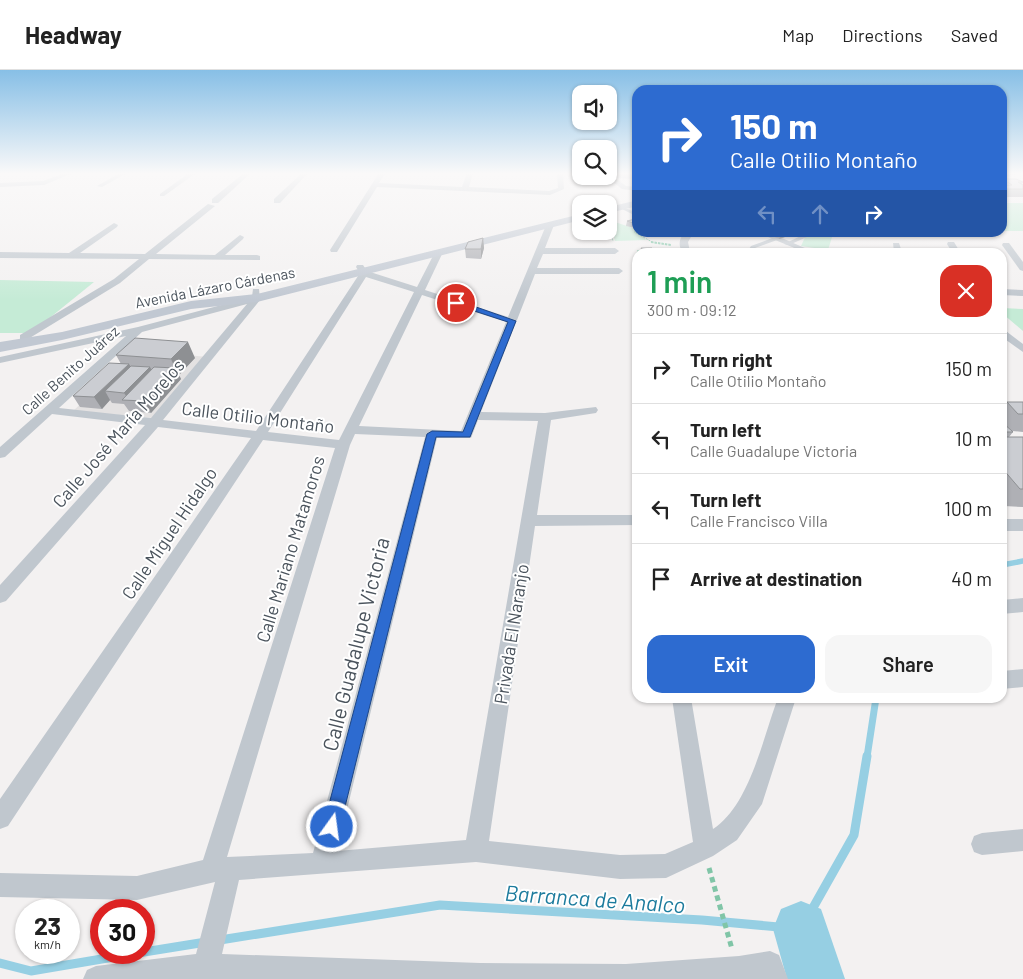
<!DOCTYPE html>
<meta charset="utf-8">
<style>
body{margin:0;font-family:Barlow,sans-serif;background:#f6f6f6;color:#222;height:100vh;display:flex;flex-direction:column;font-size:19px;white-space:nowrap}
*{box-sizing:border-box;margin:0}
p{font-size:16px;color:#767676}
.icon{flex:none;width:28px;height:28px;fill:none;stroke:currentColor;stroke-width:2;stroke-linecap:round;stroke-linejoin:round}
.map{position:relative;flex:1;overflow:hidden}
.details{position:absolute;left:632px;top:178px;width:375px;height:455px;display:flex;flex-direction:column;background:#fff;border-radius:15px;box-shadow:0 1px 4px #0004}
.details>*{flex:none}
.banner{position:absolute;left:632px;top:15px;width:375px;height:152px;border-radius:15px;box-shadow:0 1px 4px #0004;background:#2d6bd0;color:#fff;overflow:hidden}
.fabs{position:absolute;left:572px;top:15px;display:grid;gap:10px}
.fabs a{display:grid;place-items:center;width:45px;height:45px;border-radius:10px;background:#fff;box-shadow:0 1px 4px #0004;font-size:25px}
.speed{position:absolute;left:15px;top:829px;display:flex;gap:10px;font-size:25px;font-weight:700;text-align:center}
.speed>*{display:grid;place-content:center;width:65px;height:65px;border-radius:50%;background:#fff;box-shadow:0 1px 4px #0004;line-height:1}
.speed small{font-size:12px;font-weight:400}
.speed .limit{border:8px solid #d22;background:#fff;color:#111}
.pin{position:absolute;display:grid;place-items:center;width:42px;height:42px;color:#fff;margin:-21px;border:2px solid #fff;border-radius:50%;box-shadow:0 1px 5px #0007}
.me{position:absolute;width:55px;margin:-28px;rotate:14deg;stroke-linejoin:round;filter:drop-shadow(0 0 4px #0008)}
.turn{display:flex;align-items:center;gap:18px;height:105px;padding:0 15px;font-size:22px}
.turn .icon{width:65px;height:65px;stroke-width:2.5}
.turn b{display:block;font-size:35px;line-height:42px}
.lanes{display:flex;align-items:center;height:48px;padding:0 15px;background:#0003;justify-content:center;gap:25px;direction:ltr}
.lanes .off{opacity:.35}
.round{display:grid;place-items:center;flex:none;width:52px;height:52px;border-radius:15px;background:#f6f6f6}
.head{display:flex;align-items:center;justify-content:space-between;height:85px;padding:0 15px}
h1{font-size:30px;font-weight:600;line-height:38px;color:#1e9e55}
.button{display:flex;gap:10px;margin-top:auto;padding:10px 15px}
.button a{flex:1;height:58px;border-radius:15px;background:#2d6bd0;color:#fff;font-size:20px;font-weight:600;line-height:58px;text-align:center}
.button a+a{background:#f6f6f6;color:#222}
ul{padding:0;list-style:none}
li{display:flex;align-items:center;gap:15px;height:70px;padding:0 15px;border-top:1px solid #e0e0e0}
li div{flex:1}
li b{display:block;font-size:19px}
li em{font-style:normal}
header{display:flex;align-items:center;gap:30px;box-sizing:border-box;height:70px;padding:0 25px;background:#fff;border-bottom:1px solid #e0e0e0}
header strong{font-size:24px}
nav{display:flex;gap:28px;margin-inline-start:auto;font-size:18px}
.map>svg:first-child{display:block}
.education{fill:#e4e2e2}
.green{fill:#c5ebd6}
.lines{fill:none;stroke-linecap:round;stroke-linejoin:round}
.stream-far2{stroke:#96cfe3;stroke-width:5.5}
.stream-far1{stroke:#96cfe3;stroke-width:7}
.stream{stroke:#96cfe3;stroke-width:9}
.river{fill:#96cfe3;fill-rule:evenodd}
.path-far2{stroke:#80c5a7;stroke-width:1;stroke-dasharray:2 1;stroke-linecap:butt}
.path-far1{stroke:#80c5a7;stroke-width:2;stroke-dasharray:2.5 1;stroke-linecap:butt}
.path{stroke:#80c5a7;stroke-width:5;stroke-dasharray:5.5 4;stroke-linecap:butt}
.pedestrian{fill:#c0c7ce;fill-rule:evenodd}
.minor{fill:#c0c7ce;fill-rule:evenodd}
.secondary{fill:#c1c8d2;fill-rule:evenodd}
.wall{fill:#afb0b5}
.shaded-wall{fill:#8e9093}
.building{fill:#cbcdd2;stroke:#8e9093}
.route{fill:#2d6bd0;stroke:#1d4687}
.labels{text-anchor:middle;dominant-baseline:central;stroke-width:4;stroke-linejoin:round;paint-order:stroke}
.far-street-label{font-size:15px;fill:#4a535c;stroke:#fff}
.street-label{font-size:18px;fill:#4a535c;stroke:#fff}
.near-street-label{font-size:21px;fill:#4a535c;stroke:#fff}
.near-water-label{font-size:22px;font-style:italic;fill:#1c7b9d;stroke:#fff}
</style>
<header>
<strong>Headway</strong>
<nav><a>Map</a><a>Directions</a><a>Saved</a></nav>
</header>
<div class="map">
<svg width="1023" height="909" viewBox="0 0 1023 909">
<rect width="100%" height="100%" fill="#f3f1f1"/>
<path class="education" d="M 139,280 L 207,287 L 153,348 L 73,341 Z"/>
<g class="green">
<path d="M 1002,133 L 1023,133 L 1023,161 L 1003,161 Z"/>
<path d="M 609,150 L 636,159 L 638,162 L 646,170 L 615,171 Z"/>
<path d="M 822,162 L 833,164 L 828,180 L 801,176 L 807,163 Z"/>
<path d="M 0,210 L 94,212 L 31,263 L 0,263 Z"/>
<path d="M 1002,238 L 1023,239 L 1023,261 L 1003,244 Z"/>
</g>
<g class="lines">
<path class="stream-far2" d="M 1002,495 L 1023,491"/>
<path class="stream-far1" d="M 867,687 L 876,628"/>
<g class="stream">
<path d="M 220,870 L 440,835 L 702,850 L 801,859 L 854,765 L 867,686"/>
<path d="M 144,882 L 206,872"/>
<path d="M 0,893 L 31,901 L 143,882"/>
</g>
<path class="river" d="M 801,831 L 821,839 L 845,909 L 787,909 L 773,859 L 781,839 Z"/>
<g class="path-far2">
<path d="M 609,154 L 613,171"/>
<path d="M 638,160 L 634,162 L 654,173"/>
</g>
<g class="path-far1">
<path d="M 651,172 L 671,175"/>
<path d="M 638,184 L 637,181 L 658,181"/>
</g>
<path class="path" d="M 709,798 L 732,879"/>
<g class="pedestrian">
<path d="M 620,136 L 638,143 L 638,147 L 620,138 Z"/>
<path d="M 809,162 L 818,162 L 789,175 L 784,174 Z"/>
<path d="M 775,167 L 778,169 L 777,170 L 755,178 L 753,182 L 747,182 L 751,176 Z"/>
</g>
<g class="minor">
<path d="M 65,103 L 73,103 L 44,115 L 0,117 L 0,113 L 43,111 Z"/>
<path d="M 120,103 L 127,103 L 102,117 L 97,116 Z"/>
<path d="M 189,103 L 196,103 L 164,126 L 160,126 L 160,124 Z"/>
<path d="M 244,103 L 251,103 L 218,133 L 212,133 L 212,129 Z"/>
<path d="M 302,103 L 308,103 L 280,133 L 274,133 L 274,129 Z"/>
<path d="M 379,103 L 385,103 L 379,113 L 462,117 L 467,103 L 473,103 L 469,117 L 549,121 L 558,118 L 557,103 L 563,103 L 564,119 L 550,125 L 377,117 L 337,182 L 331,182 L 330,180 Z"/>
<path d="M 1017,103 L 1016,104 L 1002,108 L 1002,104 Z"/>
<path d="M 614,104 L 638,105 L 638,109 L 615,108 L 626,116 L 638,117 L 638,121 L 622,119 L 608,108 Z"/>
<path d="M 208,134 L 215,136 L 156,184 L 215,185 L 240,165 L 244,167 L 243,169 L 225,185 L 257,185 L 260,186 L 260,190 L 149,189 L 120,213 L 28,269 L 20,269 L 20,265 L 114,209 L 139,189 L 0,188 L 0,182 L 69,183 L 114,153 L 118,155 L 117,157 L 80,183 L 145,184 Z"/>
<path d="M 547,153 L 554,155 L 545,178 L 615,178 L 619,181 L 615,184 L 543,184 L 537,198 L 619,198 L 623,201 L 619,204 L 535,204 L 481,342 L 545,343 L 596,337 L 598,340 L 596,343 L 551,350 L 537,445 L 634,445 L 638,447 L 638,455 L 535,456 L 489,771 L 620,785 L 665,784 L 693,772 L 672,628 L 691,628 L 713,759 C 750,735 763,667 778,628 L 796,628 L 762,734 L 737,770 L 713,786 L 666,808 L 620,809 L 476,792 L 239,810 L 222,884 L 480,893 L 626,894 L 739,886 L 770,881 L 779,885 L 788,909 L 83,909 L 87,900 L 96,896 L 196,884 L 215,812 L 137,830 L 0,827 L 0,803 L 137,806 L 203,790 L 335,378 L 263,370 L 8,756 L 0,759 L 0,729 L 251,368 L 158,357 L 6,531 L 0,533 L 0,515 L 145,355 L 52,344 L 5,387 L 0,388 L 0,377 L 126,266 L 0,293 L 0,287 L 138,257 L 252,227 L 253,219 L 259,219 L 260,230 L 163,350 L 256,361 L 360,203 L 356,197 L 357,195 L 363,195 L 367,201 L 417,217 L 435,182 L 442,180 L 443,182 L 425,220 L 508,247 ZM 366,207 L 414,222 L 339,370 L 268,362 ZM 422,225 L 506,252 L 461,361 L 359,356 ZM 247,234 L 151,348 L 59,338 L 142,262 ZM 478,350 L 538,351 L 466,770 L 337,781 L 437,368 L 471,368 ZM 355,364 L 425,367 L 313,783 L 227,787 L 350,375 Z"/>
<path d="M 685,162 L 694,162 L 688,172 L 690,182 L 682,182 C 678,174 679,169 685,162 Z"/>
<path d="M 756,162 L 768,162 L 814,182 L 804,182 Z"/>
<path d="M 948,172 L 954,172 L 960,182 L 952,182 L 947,174 Z"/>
<path d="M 893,173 L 899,173 L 902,182 L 894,182 Z"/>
<path d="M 1003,173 L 1009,173 L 1023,192 L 1023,201 L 1020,200 L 1002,175 Z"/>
<path d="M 1002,219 L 1023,220 L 1023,226 L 1002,225 Z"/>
<path d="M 1002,258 L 1023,274 L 1023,282 L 1002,267 Z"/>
<rect x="1002" y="449" width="21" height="12"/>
<path d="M 1023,528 L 1023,542 L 1002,544 L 1002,530 Z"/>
<path d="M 1023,599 L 1023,617 L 1002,619 L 1002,601 Z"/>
<path d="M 1023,759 L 1023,781 L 982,785 L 974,782 L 971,774 L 974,766 L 982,763 Z"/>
</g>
<g class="secondary">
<path d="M 638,130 L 638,136 L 609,143 L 609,137 Z"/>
<path d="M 581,144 L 581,150 L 257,232 L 191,239 L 62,270 L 0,282 L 0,272 L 62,262 L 191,231 L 257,224 Z"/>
</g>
</g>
<g class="wall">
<path d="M 1023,112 L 1022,114 L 1023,115 L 1023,127 L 1002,127 L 1002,115 L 1012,115 L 1009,113 Z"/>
<path d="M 638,150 L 638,157 L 635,158 L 626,156 L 627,151 Z"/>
<path d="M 764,162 L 800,162 L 779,169 Z"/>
<path d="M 483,168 L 484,178 L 481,189 L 466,188 L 465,179 Z"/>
<path d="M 116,285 L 195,288 L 179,305 L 181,309 L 151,343 L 129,341 L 124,334 L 112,333 L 110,330 L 102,339 L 80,337 L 73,326 L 121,294 Z"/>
<path d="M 1007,332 L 1023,332 L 1023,362 L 1012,361 L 1013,362 L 1009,367 L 1023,367 L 1023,437 L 1004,436 L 1002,434 L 1002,337 Z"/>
</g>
<g class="shaded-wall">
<path d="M 638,153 L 638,157 L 635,158 L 636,154 Z"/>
<path d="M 782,162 L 800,162 L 779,169 Z"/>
<path d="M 483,168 L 484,178 L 481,189 L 481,179 Z"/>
<path d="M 188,272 L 195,288 L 179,305 L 181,309 L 151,343 L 144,331 L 175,298 L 171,289 Z"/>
<path d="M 129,294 L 136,305 L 105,321 L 110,330 L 102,339 L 94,327 Z"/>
<path d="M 150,297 L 156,308 L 129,330 L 124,323 Z"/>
</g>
<g class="building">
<path d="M 1002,109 L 1016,109 L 1023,112 L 1018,112 L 1023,115 L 1023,119 L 1002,119 L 1002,115 L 1012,115 L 1009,113 L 1002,113 Z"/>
<path d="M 635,149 L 638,150 L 638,153 L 636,154 L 627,151 Z"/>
<path d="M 483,168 L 481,179 L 465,179 L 468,172 Z"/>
<path d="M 641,178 L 652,178 L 653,182 L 643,182 Z"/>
<path d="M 135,268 L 188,272 L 171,289 L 116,285 Z"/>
<path d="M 109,293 L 129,294 L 94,327 L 73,326 Z"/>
<path d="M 131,296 L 150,297 L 124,323 L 105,321 Z"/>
<path d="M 154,297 L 176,298 L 144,331 L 122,330 Z"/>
<path d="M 1007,332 L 1023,332 L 1023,344 L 1018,344 Z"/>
<path d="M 1002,352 L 1013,362 L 1002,362 Z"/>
<path d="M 1002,367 L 1023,367 L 1023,419 L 1020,419 L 1002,398 Z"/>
<path d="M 1002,415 L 1006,421 L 1002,422 Z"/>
</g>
<linearGradient id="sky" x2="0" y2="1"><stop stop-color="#87bfe6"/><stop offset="0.45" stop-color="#faf9f9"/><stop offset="1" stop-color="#faf9f9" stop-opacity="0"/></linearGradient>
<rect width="1023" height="230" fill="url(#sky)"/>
<path class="route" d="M 456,230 L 516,251 L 470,367 L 436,367 L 340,757 L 338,763 L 332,765 L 326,763 L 323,757 L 427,364 L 432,361 L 463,362 L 508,252 L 453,234 L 453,231 Z"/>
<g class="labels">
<g class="far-street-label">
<text transform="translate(215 217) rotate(-11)">Avenida Lázaro Cárdenas</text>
<text transform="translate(70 300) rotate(-42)">Calle Benito Juárez</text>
</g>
<g class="street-label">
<text transform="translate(258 347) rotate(7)">Calle Otilio Montaño</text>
<text transform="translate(118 363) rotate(-49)">Calle José María Morelos</text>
<text transform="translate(169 463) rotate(-56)">Calle Miguel Hidalgo</text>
<text transform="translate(290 479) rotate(-73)">Calle Mariano Matamoros</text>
<text transform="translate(511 564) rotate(-81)">Privada El Naranjo</text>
</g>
<g class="near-street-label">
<text transform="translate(355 574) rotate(-76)">Calle Guadalupe Victoria</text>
</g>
<g class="near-water-label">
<text transform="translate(595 828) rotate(4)">Barranca de Analco</text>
</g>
</g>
</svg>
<div class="fabs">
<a><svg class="icon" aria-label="sound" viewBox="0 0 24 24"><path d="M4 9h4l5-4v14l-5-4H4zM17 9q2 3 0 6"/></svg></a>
<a><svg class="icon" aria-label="search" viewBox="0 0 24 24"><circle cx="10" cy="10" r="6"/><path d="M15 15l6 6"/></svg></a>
<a><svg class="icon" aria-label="layers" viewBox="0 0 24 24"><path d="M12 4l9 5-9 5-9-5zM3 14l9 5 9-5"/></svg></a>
</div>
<div class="speed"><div>23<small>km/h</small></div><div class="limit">30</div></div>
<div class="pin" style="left:456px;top:233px;background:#d93025"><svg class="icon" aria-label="arrive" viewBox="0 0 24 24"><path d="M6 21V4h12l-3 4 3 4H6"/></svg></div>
<svg class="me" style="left:332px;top:757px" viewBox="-20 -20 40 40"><circle r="17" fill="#2d6bd0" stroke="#fff" stroke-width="3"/><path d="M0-11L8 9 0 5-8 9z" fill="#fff"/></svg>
<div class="banner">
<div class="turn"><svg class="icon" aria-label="right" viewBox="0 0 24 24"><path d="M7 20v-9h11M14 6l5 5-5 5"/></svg><div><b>150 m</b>Calle Otilio Montaño</div></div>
<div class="lanes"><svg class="icon off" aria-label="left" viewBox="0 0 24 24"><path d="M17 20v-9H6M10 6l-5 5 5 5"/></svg><svg class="icon off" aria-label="ahead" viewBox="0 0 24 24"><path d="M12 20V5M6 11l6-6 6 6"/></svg><svg class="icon" aria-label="right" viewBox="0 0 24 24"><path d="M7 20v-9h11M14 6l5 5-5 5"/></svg></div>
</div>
<section class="details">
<div class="head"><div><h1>1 min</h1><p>300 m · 09:12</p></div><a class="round" style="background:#d93025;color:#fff"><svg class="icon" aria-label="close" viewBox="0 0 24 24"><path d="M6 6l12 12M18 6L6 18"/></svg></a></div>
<ul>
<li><svg class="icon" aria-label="right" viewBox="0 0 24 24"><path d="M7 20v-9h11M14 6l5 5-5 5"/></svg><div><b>Turn right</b><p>Calle Otilio Montaño</p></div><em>150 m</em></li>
<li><svg class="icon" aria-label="left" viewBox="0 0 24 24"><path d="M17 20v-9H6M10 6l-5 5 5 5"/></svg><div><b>Turn left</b><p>Calle Guadalupe Victoria</p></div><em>10 m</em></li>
<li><svg class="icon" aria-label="left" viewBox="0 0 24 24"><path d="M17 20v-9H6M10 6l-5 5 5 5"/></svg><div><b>Turn left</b><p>Calle Francisco Villa</p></div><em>100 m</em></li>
<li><svg class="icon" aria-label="arrive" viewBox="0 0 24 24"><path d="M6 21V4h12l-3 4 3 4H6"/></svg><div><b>Arrive at destination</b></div><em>40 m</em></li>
</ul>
<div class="button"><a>Exit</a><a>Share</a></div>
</section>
</div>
